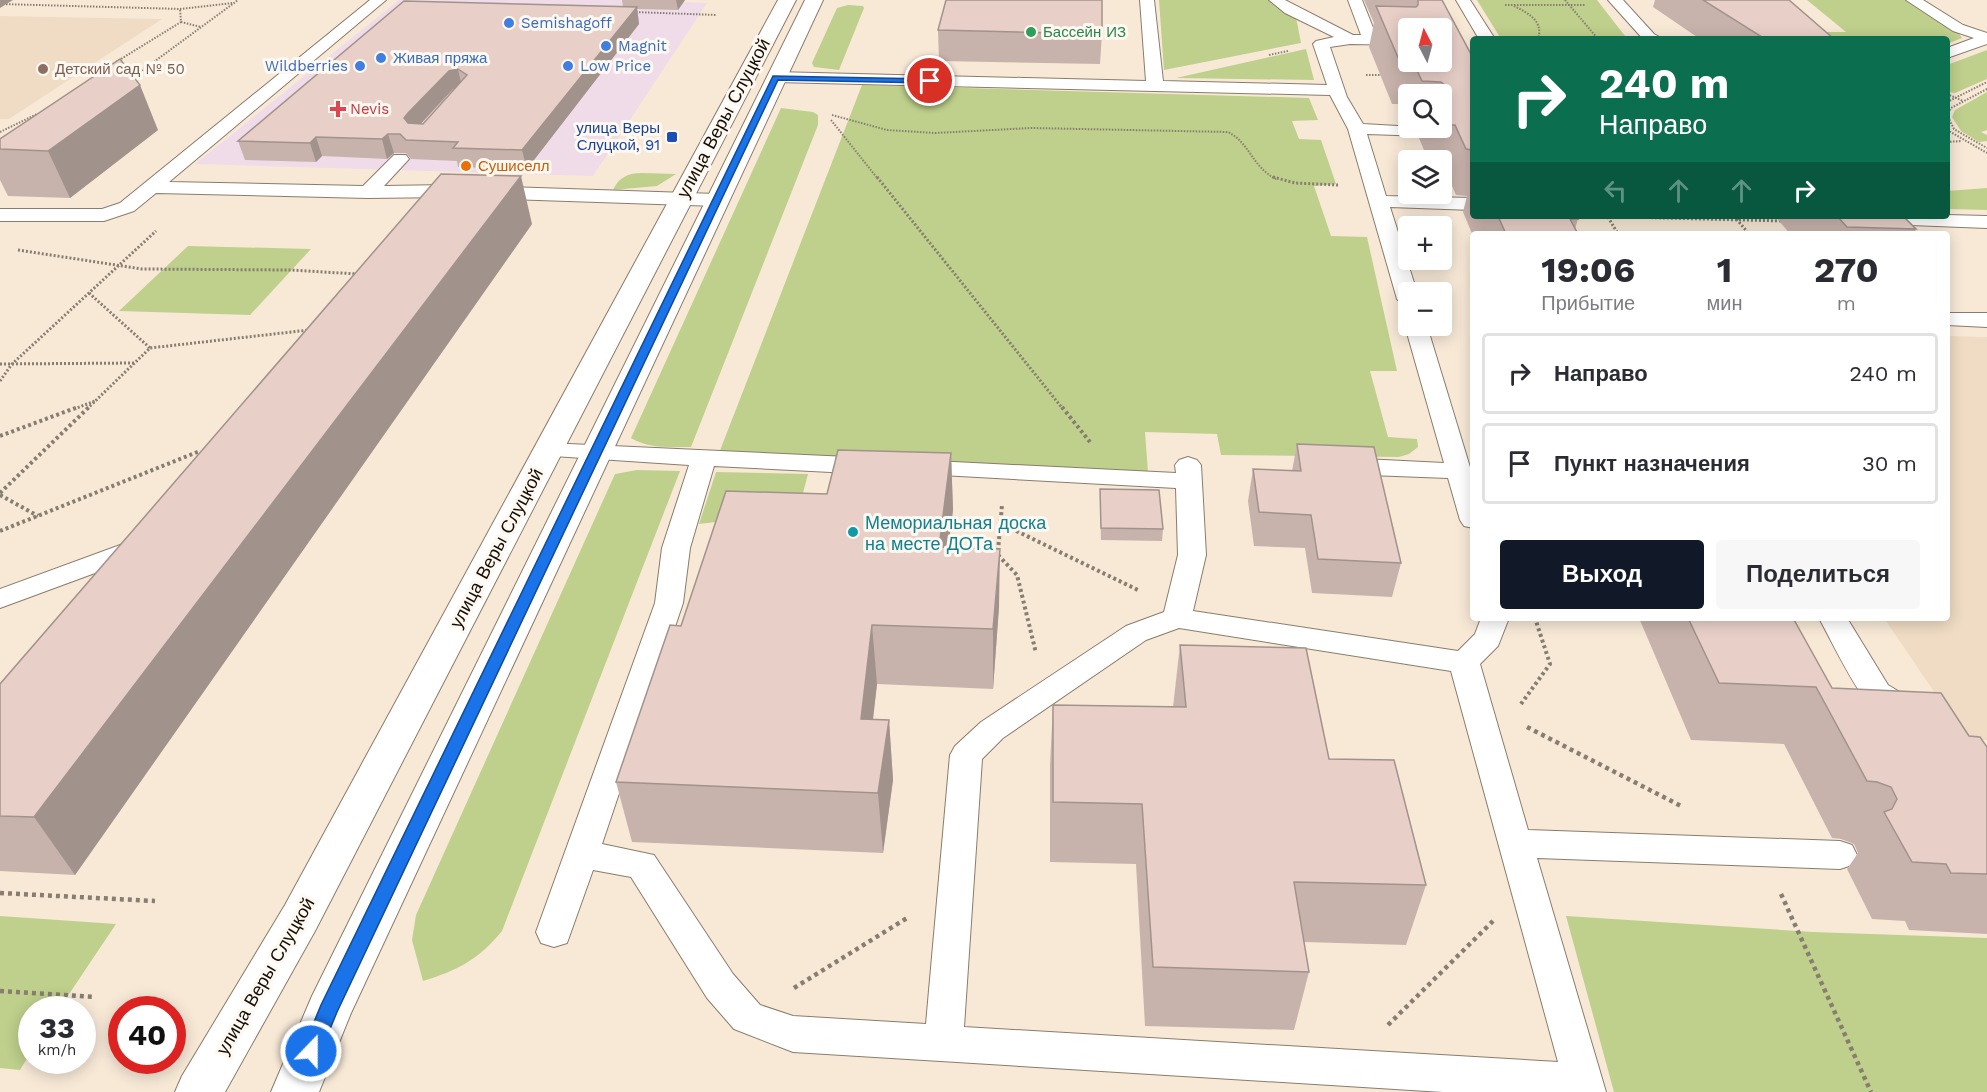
<!DOCTYPE html>
<html lang="ru">
<meta charset="utf-8">
<style>
body{margin:0;font-family:"Work Sans",sans-serif;background:#f7f7f7;color:#2b2b33;height:100vh;display:flex;flex-direction:column;font-size:22px;white-space:nowrap}
*{box-sizing:border-box;margin:0}
p{font-size:20px;color:#7c7c81}
.icon{flex:none;width:33px;height:33px;fill:none;stroke:currentColor;stroke-width:2;stroke-linecap:round;stroke-linejoin:round}
.map{position:relative;flex:1;overflow:hidden}
.details{position:absolute;left:1470px;top:231px;width:480px;height:390px;display:flex;flex-direction:column;background:#fff;border-radius:6px;box-shadow:0 3px 15px #0003}
.details>*{flex:none}
.guide{position:absolute;left:1470px;top:36px;width:480px;height:183px;border-radius:6px;box-shadow:0 3px 15px #0003;background:#0b6e4f;color:#fff;overflow:hidden}
.needle{width:39px;rotate:354deg}
.buttons{position:absolute;left:1398px;top:18px;display:grid;gap:12px}
.buttons a{display:grid;place-items:center;width:54px;height:54px;border-radius:6px;background:#fff;box-shadow:0 3px 15px #0003;font-size:30px}
.speed{position:absolute;left:18px;top:996px;display:flex;gap:12px;font-size:30px;font-weight:700;text-align:center}
.speed>*{display:grid;place-content:center;width:78px;height:78px;border-radius:50%;background:#fff;box-shadow:0 3px 15px #0003;line-height:1}
.speed small{font-size:15px;font-weight:400}
.speed .limit{border:9px solid #d22;background:#fff;color:#111}
.pin{position:absolute;display:grid;place-items:center;width:51px;height:51px;color:#fff;margin:-26px;border:3px solid #fff;border-radius:50%;box-shadow:0 2px 6px #0007}
.me{position:absolute;width:66px;margin:-33px;rotate:22deg;stroke-linejoin:round;filter:drop-shadow(0 0 4px #0008)}
.turn{display:flex;align-items:center;gap:21px;height:126px;padding:0 30px;font-size:27px}
.turn .icon{width:78px;height:78px;stroke-width:2.5}
.turn b{display:block;font-size:42px;line-height:51px}
.lanes{display:flex;align-items:center;height:57px;padding:0 30px;background:#0003;justify-content:center;gap:30px;direction:ltr}
.lanes .off{opacity:.35}
.eta{display:flex;justify-content:space-evenly;align-items:center;height:102px;text-align:center}
.eta b{font-size:36px;font-weight:700;line-height:42px}
.button{display:flex;gap:12px;margin-top:auto;padding:12px 30px}
.button a{flex:1;height:69px;border-radius:6px;background:#111827;color:#fff;font-size:24px;font-weight:700;line-height:69px;text-align:center}
.button a+a{background:#f7f7f7;color:#2b2b33}
ul{padding:0;list-style:none}
li{display:flex;align-items:center;gap:18px;height:81px;margin:0 12px 9px;padding:0 18px;border:3px solid #e1e1e2;border-radius:6px}
li div{flex:1}
li b{display:block;font-size:22px}
li em{font-style:normal}
.map>svg:first-child{display:block}
.commercial{fill:#f0dbe9}
.built{fill:#f0dcc4}
.green{fill:#bed08b}
.lines{fill:none;stroke-linecap:round;stroke-linejoin:round}
.service-casing{stroke:#8a7c6c;stroke-width:2}
.tertiary-casing{stroke:#8a7c6c;stroke-width:2}
.path-far3{stroke:#877d71;stroke-width:2;stroke-dasharray:1.5 1.5;stroke-linecap:butt}
.path-far2{stroke:#877d71;stroke-width:3;stroke-dasharray:2 2;stroke-linecap:butt}
.path-far1{stroke:#877d71;stroke-width:4;stroke-dasharray:3 3;stroke-linecap:butt}
.path{stroke:#877d71;stroke-width:4.5;stroke-dasharray:4 4;stroke-linecap:butt}
.service{fill:#fff;fill-rule:evenodd}
.tertiary{fill:#fff;fill-rule:evenodd}
.wall{fill:#c8b3ac;fill-rule:evenodd}
.shaded-wall{fill:#a2928c}
.building{fill:#e8d0c8;stroke:#a2928c;stroke-width:1.5;fill-rule:evenodd}
.route{fill:#1a73e8;stroke:#114b97;stroke-width:1.5}
.shop-dot{fill:#3f7fe0;stroke:#fef8f1;stroke-width:2}
.leisure-dot{fill:#2e9e5b;stroke:#fef8f1;stroke-width:2}
.education-dot{fill:#8d6e63;stroke:#fef8f1;stroke-width:2}
.health-dot{fill:#e0444e;stroke:#fef8f1;stroke-width:2}
.transit-dot{fill:#1a4fb4;stroke:#fef8f1;stroke-width:2}
.food-dot{fill:#e8710a;stroke:#fef8f1;stroke-width:2}
.culture-dot{fill:#0f9aa8;stroke:#fef8f1;stroke-width:2}
.labels{text-anchor:middle;dominant-baseline:central;stroke-width:6;stroke-linejoin:round;paint-order:stroke}
.far-shop-label{font-size:15px;fill:#366cbe;stroke:#fef8f1;text-anchor:start}
.far-leisure-label{font-size:15px;fill:#27864d;stroke:#fef8f1;text-anchor:start}
.far-education-label{font-size:15px;fill:#785e54;stroke:#fef8f1;text-anchor:start}
.far-health-label{font-size:15px;fill:#be3a42;stroke:#fef8f1;text-anchor:start}
.far-transit-label{font-size:15px;fill:#164399;stroke:#fef8f1;text-anchor:end}
.far-food-label{font-size:15px;fill:#c56008;stroke:#fef8f1;text-anchor:start}
.street-label{font-size:18px;fill:#120d07;stroke:#fef8f1}
.culture-label{font-size:18px;fill:#0d838f;stroke:#fef8f1;text-anchor:start}
</style>
<div class="map">
<svg width="1987" height="1092" viewBox="0 0 1987 1092">
<rect width="100%" height="100%" fill="#f8e9d7"/>
<path class="commercial" d="M 399,0 L 631,0 L 707,3 L 593,176 L 195,164 Z"/>
<g class="built">
<path d="M 0,16 L 162,19 L 9,119 L 0,119 Z"/>
<path d="M 1947,336 L 1987,337 L 1987,740 L 1966,739 L 1884,618 L 1947,618 Z"/>
</g>
<g class="green">
<path d="M 1159,0 L 1270,0 L 1296,17 L 1301,43 L 1164,70 Z"/>
<path d="M 1477,0 L 1597,0 L 1625,36 L 1646,39 L 1501,39 Z"/>
<path d="M 1807,0 L 1907,0 L 1958,32 L 1962,38 L 1947,44 L 1947,39 L 1834,39 L 1826,32 L 1846,32 Z"/>
<path d="M 848,5 L 863,6 L 864,8 L 839,70 L 814,67 L 812,63 L 837,8 Z"/>
<path d="M 1306,49 L 1314,80 L 1176,78 Z"/>
<path d="M 1987,50 L 1987,79 L 1955,93 L 1947,92 L 1947,65 Z"/>
<path d="M 862,85 L 1309,98 L 1318,120 L 1292,121 L 1299,139 L 1321,140 L 1336,184 L 1314,186 L 1331,236 L 1367,237 L 1397,371 L 1370,371 L 1388,437 L 1417,439 L 1418,447 L 1409,454 L 1399,457 L 1221,455 L 1217,434 L 1145,432 L 1148,472 L 719,453 Z"/>
<path d="M 1987,92 L 1987,130 L 1981,132 L 1987,135 L 1987,141 L 1979,142 L 1961,131 L 1952,117 L 1955,110 Z"/>
<path d="M 781,108 L 813,112 L 818,115 L 818,125 L 691,447 C 670,447 649,449 631,438 Z"/>
<path d="M 642,173 L 676,174 L 657,186 L 613,190 C 619,177 628,173 642,173 Z"/>
<path d="M 1987,188 L 1987,210 L 1947,209 L 1947,191 Z"/>
<path d="M 188,246 L 311,249 L 250,315 L 119,311 Z"/>
<path d="M 637,470 L 680,471 L 502,931 C 478,960 458,970 423,981 L 412,940 L 416,915 L 615,474 Z"/>
<path d="M 716,472 L 808,474 L 803,493 L 716,522 L 699,524 Z"/>
<path d="M 0,916 L 116,924 L 59,1009 L 32,1010 L 31,1052 L 20,1070 L 0,1068 Z"/>
<path d="M 1566,916 L 1813,932 L 1987,938 L 1987,1092 L 1614,1092 Z"/>
</g>
<g class="lines">
<g class="service-casing">
<g id="service">
<path d="M 370,0 L 386,0 L 169,182 L 363,186 L 394,155 L 406,155 L 409,159 L 384,186 L 448,185 L 717,194 L 724,196 L 726,200 L 724,204 L 717,206 L 448,197 L 368,198 L 156,193 L 134,211 L 104,221 L 0,221 L 0,209 L 102,209 L 120,203 Z"/>
<path d="M 1140,0 L 1154,0 L 1163,81 L 1327,85 L 1313,44 L 1316,41 L 1334,37 L 1285,13 L 1269,0 L 1285,0 L 1353,35 L 1361,35 L 1348,0 L 1362,0 L 1376,35 L 1408,36 L 1408,45 L 1350,44 L 1330,47 L 1347,97 L 1363,124 L 1432,128 L 1435,131 L 1432,135 L 1426,136 L 1367,134 L 1386,196 L 1473,198 L 1473,210 L 1390,207 L 1417,292 L 1408,292 L 1408,305 L 1401,303 L 1397,299 L 1348,129 L 1330,95 L 775,82 L 767,77 L 775,72 L 1146,81 Z"/>
<path d="M 1456,0 L 1470,0 L 1495,39 L 1479,39 Z"/>
<path d="M 1608,0 L 1623,0 L 1654,34 L 1663,39 L 1643,39 Z"/>
<path d="M 1906,0 L 1923,0 L 1963,25 L 1987,33 L 1987,44 L 1947,58 L 1947,48 L 1974,38 L 1953,31 Z"/>
<path d="M 1947,215 L 1987,216 L 1987,228 L 1834,222 L 1827,220 L 1824,216 Z"/>
<path d="M 1947,313 L 1987,313 L 1987,327 L 1947,325 Z"/>
<path d="M 1408,321 L 1408,326 L 1427,326 L 1473,477 L 1473,528 L 1464,526 L 1460,520 L 1448,478 L 1343,474 L 1334,471 L 1330,466 L 1334,461 L 1343,458 L 1444,463 L 1405,326 Z"/>
<path d="M 547,443 L 870,458 L 879,461 L 883,466 L 879,471 L 870,474 L 714,466 L 690,548 L 683,603 L 602,844 L 654,855 L 733,974 L 760,1005 L 793,1016 L 926,1024 L 950,755 L 955,746 L 981,722 L 1126,626 L 1164,612 L 1178,555 L 1176,488 L 905,473 L 901,468 L 905,463 L 914,460 L 1176,473 L 1175,465 L 1179,460 L 1188,457 L 1197,460 L 1201,465 L 1206,555 L 1193,611 L 1458,651 L 1475,634 L 1481,618 L 1509,618 L 1498,646 L 1480,664 L 1528,830 L 1840,841 L 1852,845 L 1857,855 L 1852,865 L 1840,869 L 1537,858 L 1606,1092 L 1443,1092 L 793,1052 L 734,1029 L 707,998 L 631,877 L 593,870 L 567,943 L 554,947 L 541,943 L 536,932 L 655,603 L 662,548 L 689,465 L 538,455 L 535,450 L 538,445 ZM 1179,628 L 1451,671 L 1558,1062 L 964,1027 L 982,759 L 1003,738 L 1146,640 Z"/>
<path d="M 142,537 L 152,540 L 156,546 L 152,552 L 0,608 L 0,589 Z"/>
<path d="M 1819,618 L 1847,618 L 1888,685 L 1915,701 L 1919,709 L 1915,717 C 1899,722 1876,712 1865,699 C 1849,678 1832,642 1819,618 Z"/>
</g>
</g>
<g class="tertiary-casing">
<g id="tertiary">
<path d="M 778,0 L 796,0 L 315,931 L 225,1092 L 175,1092 L 182,1076 L 285,905 Z"/>
<path d="M 805,0 L 823,0 L 351,1013 L 319,1092 L 271,1092 L 312,996 Z"/>
</g>
</g>
<g class="path-far3">
<path d="M 1565,0 L 1598,39"/>
<path d="M 0,4 L 180,9 L 233,3"/>
<path d="M 1505,5 L 1585,5"/>
<path d="M 1514,6 C 1528,13 1544,21 1538,39"/>
<path d="M 633,12 L 717,15"/>
<path d="M 181,22 L 201,27"/>
<path d="M 1269,55 L 1288,51"/>
<path d="M 116,62 L 181,22 L 180,9"/>
<path d="M 1366,75 L 1381,75"/>
<path d="M 132,78 L 238,0"/>
<path d="M 1987,89 L 1951,108 L 1947,115 L 1954,129 L 1987,148"/>
<path d="M 1947,94 L 1963,101"/>
<path d="M 1947,102 L 1987,82"/>
<path d="M 832,115 L 887,130 L 935,133 L 1031,128 L 1228,132 C 1250,143 1252,167 1276,179"/>
<path d="M 831,120 L 878,179"/>
<path d="M 1947,130 L 1987,153"/>
<path d="M 0,132 L 37,114"/>
<path d="M 1947,142 L 1962,141"/>
</g>
<g class="path-far2">
<path d="M 877,177 L 1063,409"/>
<path d="M 1273,177 L 1295,183 L 1338,185"/>
<path d="M 1587,216 L 1784,221"/>
<path d="M 1734,216 L 1749,234"/>
<path d="M 1608,217 L 1618,234"/>
<path d="M 18,250 L 142,269 L 291,270 L 357,274"/>
<path d="M 89,293 L 150,348"/>
<path d="M 0,364 L 135,363"/>
<path d="M 0,381 L 12,364 L 156,231"/>
<path d="M 74,409 L 95,401"/>
<path d="M 87,409 L 150,348 L 309,330"/>
</g>
<g class="path-far1">
<path d="M 1062,407 L 1090,442"/>
<path d="M 0,436 L 78,407"/>
<path d="M 0,493 L 89,407"/>
<path d="M 0,495 L 38,516"/>
<path d="M 1000,523 L 1140,591"/>
<path d="M 0,531 L 200,451"/>
<path d="M 998,551 L 1002,505"/>
<path d="M 998,555 L 1017,575 L 1036,653"/>
<path d="M 1521,704 L 1550,664 L 1535,618"/>
</g>
<g class="path">
<path d="M 1527,727 L 1683,807"/>
<path d="M 0,893 L 155,901"/>
<path d="M 1781,894 L 1871,1092"/>
<path d="M 794,988 L 907,918"/>
<path d="M 0,991 L 95,997"/>
<path d="M 1388,1025 L 1493,921"/>
</g>
<use href="#service" class="service"/>
<use href="#tertiary" class="tertiary"/>
</g>
<g class="wall">
<path d="M 622,0 L 685,0 L 678,10 L 637,9 L 639,24 L 527,169 L 458,167 L 457,161 L 411,159 L 406,153 L 394,153 L 387,159 L 322,156 L 316,162 L 245,160 L 238,141 L 623,7 ZM 453,89 L 454,89 L 423,124 L 421,124 Z"/>
<path d="M 1364,0 L 1442,0 L 1473,58 L 1473,216 L 1576,216 L 1578,219 L 1575,229 L 1578,234 L 1473,234 L 1473,236 L 1463,212 L 1467,196 L 1456,195 L 1445,170 L 1442,170 L 1442,160 L 1428,160 L 1419,138 L 1421,128 L 1442,128 L 1442,94 L 1408,94 L 1408,113 L 1405,104 L 1392,104 L 1369,47 L 1374,23 Z"/>
<path d="M 1655,0 L 1789,0 L 1834,39 L 1700,39 L 1653,7 Z"/>
<path d="M 938,30 L 1102,34 L 1100,64 L 939,61 Z"/>
<path d="M 158,130 L 70,198 L 8,196 L 0,180 L 0,139 Z"/>
<path d="M 1775,216 L 1903,216 L 1916,229 L 1914,234 L 1790,234 Z"/>
<path d="M 532,224 L 75,875 L 0,871 L 0,684 Z"/>
<path d="M 1297,444 L 1401,563 L 1392,597 L 1312,593 L 1305,548 L 1254,546 L 1248,501 L 1253,469 L 1292,471 Z"/>
<path d="M 951,453 L 953,510 L 948,547 L 999,607 L 993,689 L 877,684 L 873,719 L 889,720 L 893,780 L 883,853 L 632,842 L 616,782 L 681,626 L 827,494 Z"/>
<path d="M 1100,489 L 1163,529 L 1162,541 L 1101,540 L 1100,501 Z"/>
<path d="M 1639,618 L 1793,618 L 1832,688 L 1969,736 L 1987,747 L 1987,934 L 1909,930 L 1905,921 L 1872,919 L 1847,869 L 1858,853 L 1854,844 L 1841,839 L 1832,838 L 1784,744 L 1691,740 Z"/>
<path d="M 1180,645 L 1329,759 L 1426,885 L 1406,945 L 1304,942 L 1309,972 L 1294,1030 L 1145,1026 L 1136,864 L 1050,862 L 1050,765 L 1053,705 L 1173,707 Z"/>
</g>
<g class="shaded-wall">
<path d="M 0,0 L 13,0 L 0,8 Z"/>
<path d="M 676,0 L 685,0 L 678,10 Z"/>
<path d="M 637,7 L 639,24 L 527,169 L 522,150 Z"/>
<path d="M 458,69 L 462,87 L 453,89 L 413,132 L 404,118 L 408,113 L 449,71 Z"/>
<path d="M 140,85 L 158,130 L 70,198 L 48,151 Z"/>
<path d="M 388,134 L 394,153 L 387,159 L 382,139 Z"/>
<path d="M 316,137 L 322,156 L 316,162 L 310,143 Z"/>
<path d="M 521,176 L 532,224 L 75,875 L 34,817 Z"/>
<path d="M 951,453 L 953,510 L 941,605 L 939,547 Z"/>
<path d="M 1000,549 L 999,607 L 993,689 L 993,629 Z"/>
<path d="M 872,625 L 877,684 L 866,779 L 861,719 Z"/>
<path d="M 889,720 L 893,780 L 883,853 L 878,793 Z"/>
</g>
<g class="building">
<path d="M 946,0 L 1102,0 L 1102,34 L 938,30 Z"/>
<path d="M 1418,0 L 1442,0 L 1473,58 L 1473,150 L 1466,149 L 1455,125 L 1442,125 L 1442,94 L 1428,94 L 1442,93 L 1446,86 L 1441,82 L 1422,81 L 1413,62 L 1400,62 L 1376,6 L 1416,7 L 1418,5 ZM 1408,28 L 1442,28 L 1442,62 L 1408,62 Z"/>
<path d="M 1703,0 L 1789,0 L 1834,39 L 1765,39 Z"/>
<path d="M 404,1 L 637,7 L 522,150 L 453,148 L 458,142 L 406,140 L 400,134 L 388,134 L 382,139 L 316,137 L 310,143 L 238,141 ZM 458,69 L 467,75 L 423,124 L 408,123 L 404,118 L 408,113 L 449,71 Z"/>
<path d="M 120,59 L 140,85 L 48,151 L 0,149 L 0,139 Z"/>
<path d="M 441,174 L 521,176 L 34,817 L 0,816 L 0,684 Z"/>
<path d="M 1498,216 L 1576,216 L 1578,219 L 1570,219 L 1578,234 L 1506,234 Z"/>
<path d="M 1837,216 L 1903,216 L 1916,229 L 1847,227 Z"/>
<path d="M 1297,444 L 1374,447 L 1401,563 L 1318,559 L 1311,515 L 1259,512 L 1253,469 L 1301,471 Z"/>
<path d="M 838,450 L 951,453 L 939,547 L 1000,549 L 993,629 L 872,625 L 861,719 L 889,720 L 878,793 L 616,782 L 670,625 L 681,626 L 726,491 L 827,494 Z"/>
<path d="M 1100,489 L 1159,490 L 1163,529 L 1101,528 Z"/>
<path d="M 1688,618 L 1793,618 L 1832,688 L 1941,693 L 1969,736 L 1980,737 L 1987,747 L 1987,874 L 1951,873 L 1946,864 L 1912,862 L 1884,812 L 1892,809 L 1897,799 L 1891,787 L 1877,782 L 1867,781 L 1816,687 L 1719,683 Z"/>
<path d="M 1180,645 L 1306,648 L 1329,759 L 1394,760 L 1426,885 L 1294,882 L 1309,972 L 1153,967 L 1142,804 L 1053,802 L 1053,705 L 1186,707 Z"/>
</g>
<path class="route" d="M 773,76 L 930,79 L 934,81 L 930,83 L 778,80 L 337,1012 L 318,1058 L 311,1060 L 304,1058 L 302,1051 L 321,1005 Z"/>
<g class="shop-dot">
<circle cx="509" cy="23" r="6"/>
<circle cx="606" cy="46" r="6"/>
<circle cx="381" cy="58" r="6"/>
<circle cx="360" cy="66" r="6"/>
<circle cx="568" cy="66" r="6"/>
</g>
<circle class="leisure-dot" cx="1031" cy="32" r="6"/>
<circle class="education-dot" cx="43" cy="69" r="6"/>
<path class="health-dot" d="M335 100h6v6h6v6h-6v6h-6v-6h-6v-6h6z"/>
<rect class="transit-dot" x="666" y="131" width="12" height="12" rx="3"/>
<circle class="food-dot" cx="466" cy="166" r="6"/>
<circle class="culture-dot" cx="853" cy="532" r="6"/>
<g class="labels">
<g class="far-shop-label">
<text x="521" y="23">Semishagoff</text>
<text x="618" y="46">Magnit</text>
<text x="393" y="58">Живая пряжа</text>
<text x="348" y="66" text-anchor="end">Wildberries</text>
<text x="580" y="66">Low Price</text>
</g>
<g class="far-leisure-label">
<text x="1043" y="32">Бассейн ИЗ</text>
</g>
<g class="far-education-label">
<text x="55" y="69">Детский сад № 50</text>
</g>
<g class="far-health-label">
<text x="350" y="109">Nevis</text>
</g>
<g class="far-transit-label">
<text x="660" y="128">улица Веры<tspan x="660" dy="17">Слуцкой, 91</tspan></text>
</g>
<g class="far-food-label">
<text x="478" y="166">Сушиселл</text>
</g>
<g class="street-label">
<text transform="translate(723 118) rotate(-62)">улица Веры Слуцкой</text>
<text transform="translate(496 548) rotate(-62)">улица Веры Слуцкой</text>
<text transform="translate(265 976) rotate(-60)">улица Веры Слуцкой</text>
</g>
<g class="culture-label">
<text x="865" y="522">Мемориальная доска<tspan x="865" dy="21">на месте ДОТа</tspan></text>
</g>
</g>
</svg>
<div class="buttons">
<a><svg class="needle" viewBox="-14 -14 28 28"><path d="M0-13l5 13h-10z" fill="#e53935"/><path d="M0 13l5-13h-10z" fill="#7c7c81"/></svg></a>
<a><svg class="icon" aria-label="search" viewBox="0 0 24 24"><circle cx="10" cy="10" r="6"/><path d="M15 15l6 6"/></svg></a>
<a><svg class="icon" aria-label="layers" viewBox="0 0 24 24"><path d="M12 4l9 5-9 5-9-5zM3 14l9 5 9-5"/></svg></a>
<a>+</a>
<a>−</a>
</div>
<div class="speed"><div>33<small>km/h</small></div><div class="limit">40</div></div>
<div class="pin" style="left:930px;top:81px;background:#d93025"><svg class="icon" aria-label="arrive" viewBox="0 0 24 24"><path d="M6 21V4h12l-3 4 3 4H6"/></svg></div>
<svg class="me" style="left:311px;top:1051px" viewBox="-20 -20 40 40"><circle r="17" fill="#1a73e8" stroke="#fff" stroke-width="3"/><path d="M0-11L8 9 0 5-8 9z" fill="#fff"/></svg>
<div class="guide">
<div class="turn"><svg class="icon" aria-label="right" viewBox="0 0 24 24"><path d="M7 20v-9h11M14 6l5 5-5 5"/></svg><div><b>240 m</b>Направо</div></div>
<div class="lanes"><svg class="icon off" aria-label="left" viewBox="0 0 24 24"><path d="M17 20v-9H6M10 6l-5 5 5 5"/></svg><svg class="icon off" aria-label="ahead" viewBox="0 0 24 24"><path d="M12 20V5M6 11l6-6 6 6"/></svg><svg class="icon off" aria-label="ahead" viewBox="0 0 24 24"><path d="M12 20V5M6 11l6-6 6 6"/></svg><svg class="icon" aria-label="right" viewBox="0 0 24 24"><path d="M7 20v-9h11M14 6l5 5-5 5"/></svg></div>
</div>
<section class="details">
<div class="eta">
<div><b>19:06</b><p>Прибытие</p></div>
<div><b>1</b><p>мин</p></div>
<div><b>270</b><p>m</p></div>
</div>
<ul>
<li><svg class="icon" aria-label="right" viewBox="0 0 24 24"><path d="M7 20v-9h11M14 6l5 5-5 5"/></svg><div><b>Направо</b></div><em>240 m</em></li>
<li><svg class="icon" aria-label="arrive" viewBox="0 0 24 24"><path d="M6 21V4h12l-3 4 3 4H6"/></svg><div><b>Пункт назначения</b></div><em>30 m</em></li>
</ul>
<div class="button"><a>Выход</a><a>Поделиться</a></div>
</section>
</div>
